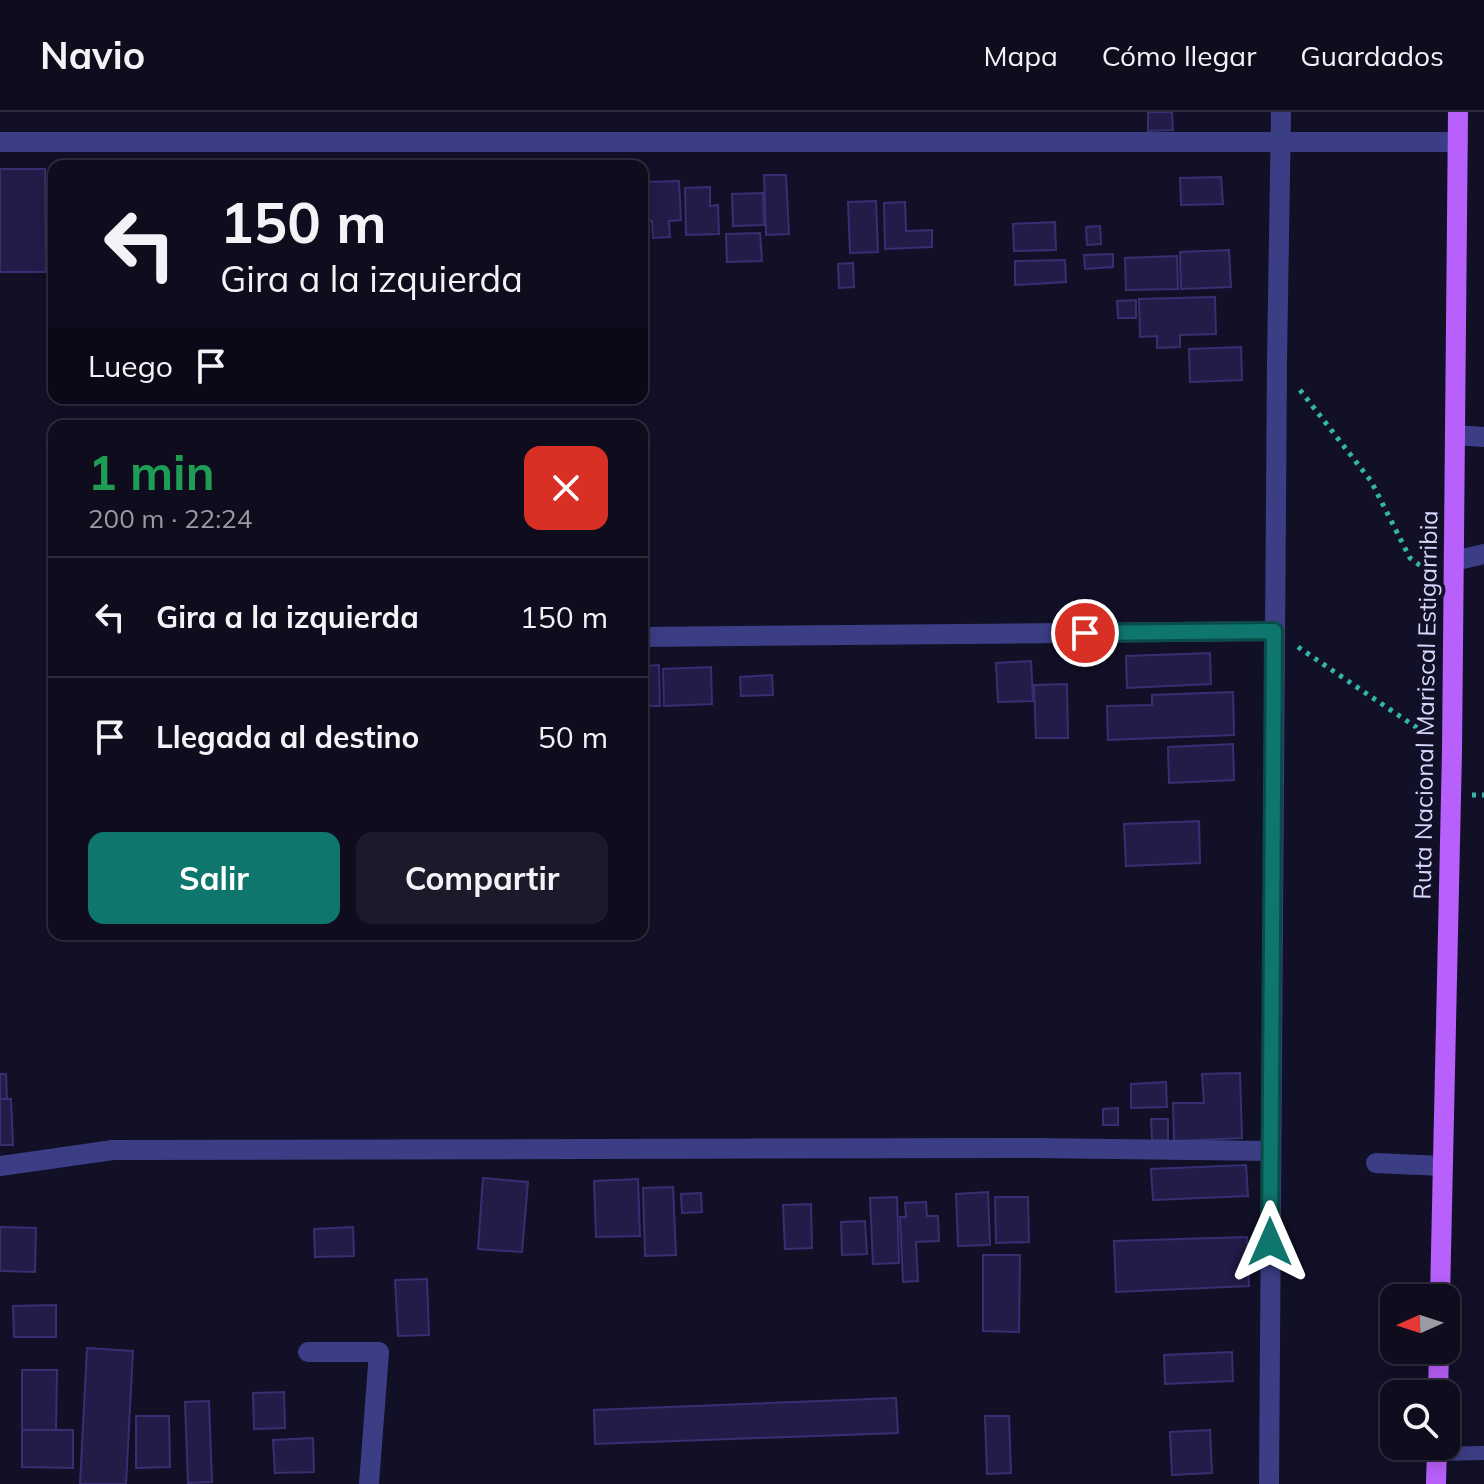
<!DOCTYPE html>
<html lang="es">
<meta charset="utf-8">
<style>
body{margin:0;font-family:Mulish,sans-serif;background:#1c1a2a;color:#f1f3f6;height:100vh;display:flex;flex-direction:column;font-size:30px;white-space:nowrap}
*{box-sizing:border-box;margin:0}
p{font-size:26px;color:#9b9ba4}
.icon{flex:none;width:44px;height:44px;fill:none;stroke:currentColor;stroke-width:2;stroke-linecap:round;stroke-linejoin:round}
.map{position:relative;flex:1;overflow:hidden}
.side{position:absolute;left:48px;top:308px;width:600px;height:520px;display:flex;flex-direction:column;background:#0e0c1d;border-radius:16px;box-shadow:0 4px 20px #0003,0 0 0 2px #2e2c3b}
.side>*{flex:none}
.hud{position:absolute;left:48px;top:48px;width:600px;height:244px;border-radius:16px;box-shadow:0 4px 20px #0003,0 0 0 2px #2e2c3b;background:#0e0c1d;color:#f1f3f6;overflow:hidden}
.needle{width:52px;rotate:267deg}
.controls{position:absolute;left:1380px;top:1172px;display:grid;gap:16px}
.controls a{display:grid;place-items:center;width:80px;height:80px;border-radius:16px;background:#0e0c1d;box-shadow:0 4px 20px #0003,0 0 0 2px #2e2c3b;font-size:40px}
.pin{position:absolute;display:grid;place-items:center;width:68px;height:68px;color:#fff;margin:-34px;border:4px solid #fff;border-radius:50%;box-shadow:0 2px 8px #0007}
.me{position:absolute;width:88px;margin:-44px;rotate:0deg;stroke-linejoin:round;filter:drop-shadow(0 0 6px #0008)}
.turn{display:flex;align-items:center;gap:28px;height:168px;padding:0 40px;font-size:36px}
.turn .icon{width:104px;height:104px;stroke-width:2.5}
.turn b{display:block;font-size:56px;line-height:68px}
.then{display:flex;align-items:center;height:76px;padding:0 40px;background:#0003;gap:16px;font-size:30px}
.round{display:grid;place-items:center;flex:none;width:84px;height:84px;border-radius:16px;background:#1c1a2a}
.head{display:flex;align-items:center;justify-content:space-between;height:136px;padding:0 40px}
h1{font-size:48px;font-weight:700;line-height:60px;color:#1e9e55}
.cta{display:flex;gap:16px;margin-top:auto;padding:16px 40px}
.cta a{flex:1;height:92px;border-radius:16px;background:#0f766e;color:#fff;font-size:32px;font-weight:700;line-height:92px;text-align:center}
.cta a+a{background:#1c1a2a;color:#f1f3f6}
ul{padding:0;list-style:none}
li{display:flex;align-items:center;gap:24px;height:120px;padding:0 40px;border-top:2px solid #2e2c3b}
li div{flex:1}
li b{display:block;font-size:30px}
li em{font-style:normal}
header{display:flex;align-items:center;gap:48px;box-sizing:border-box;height:112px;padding:0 40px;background:#0e0c1d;border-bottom:2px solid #2e2c3b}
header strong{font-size:38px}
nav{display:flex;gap:44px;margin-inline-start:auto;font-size:28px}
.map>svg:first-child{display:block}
.building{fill:#221c48;stroke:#382f73;stroke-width:2}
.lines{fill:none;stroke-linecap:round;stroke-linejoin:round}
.path{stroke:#32b7a7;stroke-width:5;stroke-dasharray:4 6;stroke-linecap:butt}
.lane{stroke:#3c3e85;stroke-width:14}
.street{stroke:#3c3e85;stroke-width:20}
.primary{stroke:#b860fc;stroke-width:20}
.route-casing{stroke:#0a4d48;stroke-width:20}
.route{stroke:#0f766e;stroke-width:14}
.labels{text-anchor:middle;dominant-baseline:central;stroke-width:8;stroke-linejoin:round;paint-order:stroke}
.street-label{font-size:24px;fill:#d9d7fe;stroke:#121027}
</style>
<header>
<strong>Navio</strong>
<nav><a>Mapa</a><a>Cómo llegar</a><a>Guardados</a></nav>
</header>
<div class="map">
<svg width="1484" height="1372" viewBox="0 0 1484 1372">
<rect width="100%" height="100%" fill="#121027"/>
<g class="building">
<path d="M 1148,0 L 1172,0 L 1173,18 L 1148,19 Z"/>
<path d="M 0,57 L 45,57 L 46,160 L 0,160 Z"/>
<path d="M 764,63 L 786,63 L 789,122 L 766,123 Z"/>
<path d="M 1221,65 L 1223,92 L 1181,93 L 1180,66 Z"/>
<path d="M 679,69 L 681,108 L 669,109 L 670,125 L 653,126 L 652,109 L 646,109 L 645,70 Z"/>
<path d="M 710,75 L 710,94 L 718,93 L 719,122 L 686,123 L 685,76 Z"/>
<path d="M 763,81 L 764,113 L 733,114 L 732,82 Z"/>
<path d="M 876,89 L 878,140 L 850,141 L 848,90 Z"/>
<path d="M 905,90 L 906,119 L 932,118 L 932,135 L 885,137 L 884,91 Z"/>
<path d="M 1055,110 L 1056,138 L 1014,139 L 1013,112 Z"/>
<path d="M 1100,114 L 1101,132 L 1087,133 L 1086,115 Z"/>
<path d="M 760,121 L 762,149 L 727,150 L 726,122 Z"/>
<path d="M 1229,138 L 1231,175 L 1181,177 L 1180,140 Z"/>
<path d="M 1113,142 L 1113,155 L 1085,157 L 1084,143 Z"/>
<path d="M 1177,144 L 1178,177 L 1126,178 L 1125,146 Z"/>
<path d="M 1065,148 L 1066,170 L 1015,173 L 1015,149 Z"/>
<path d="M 853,151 L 854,175 L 839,176 L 838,152 Z"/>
<path d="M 1215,185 L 1216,222 L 1180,223 L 1180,235 L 1157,236 L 1157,224 L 1140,225 L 1139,187 Z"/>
<path d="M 1136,188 L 1136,206 L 1118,206 L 1117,189 Z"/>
<path d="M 1241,235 L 1242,268 L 1190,270 L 1189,237 Z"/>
<path d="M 1210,541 L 1211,572 L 1127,576 L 1126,544 Z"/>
<path d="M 1031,549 L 1033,589 L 998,590 L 996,551 Z"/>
<path d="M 659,553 L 660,594 L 649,594 L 647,554 Z"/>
<path d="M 711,555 L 712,592 L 664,594 L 663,557 Z"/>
<path d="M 772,563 L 773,583 L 741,584 L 740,565 Z"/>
<path d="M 1067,572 L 1068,626 L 1036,626 L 1034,573 Z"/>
<path d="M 1233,580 L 1234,623 L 1108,628 L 1107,594 L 1152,593 L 1152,583 Z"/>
<path d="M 1233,632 L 1234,668 L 1169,671 L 1168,635 Z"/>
<path d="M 1199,709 L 1200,751 L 1126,754 L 1124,712 Z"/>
<path d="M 1240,961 L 1242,1026 L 1174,1029 L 1173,991 L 1204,991 L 1202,962 Z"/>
<path d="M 0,962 L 6,962 L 7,987 L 0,987 Z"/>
<path d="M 1166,970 L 1167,995 L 1131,996 L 1131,972 Z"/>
<path d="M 0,987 L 11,987 L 13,1033 L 0,1033 Z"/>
<path d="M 1118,996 L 1118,1013 L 1103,1013 L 1103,997 Z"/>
<path d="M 1151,1007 L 1168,1007 L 1168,1028 L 1152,1029 Z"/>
<path d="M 1246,1053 L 1248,1084 L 1153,1088 L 1151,1057 Z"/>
<path d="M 483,1066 L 528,1070 L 522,1140 L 478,1137 Z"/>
<path d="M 638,1067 L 640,1124 L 596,1125 L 594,1069 Z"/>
<path d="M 673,1075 L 676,1143 L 645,1144 L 643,1076 Z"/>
<path d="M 988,1080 L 990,1133 L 958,1134 L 956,1082 Z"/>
<path d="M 701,1081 L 702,1100 L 682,1101 L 681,1082 Z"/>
<path d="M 897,1085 L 899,1151 L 873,1152 L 870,1086 Z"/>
<path d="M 995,1085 L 1028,1085 L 1029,1130 L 996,1131 Z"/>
<path d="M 926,1090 L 927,1104 L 938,1104 L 939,1129 L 916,1130 L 918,1169 L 903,1170 L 900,1105 L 906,1105 L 905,1091 Z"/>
<path d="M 811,1092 L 812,1136 L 785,1137 L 783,1093 Z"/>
<path d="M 865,1109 L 867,1142 L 842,1143 L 841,1110 Z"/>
<path d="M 0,1115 L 36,1116 L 35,1160 L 0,1159 Z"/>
<path d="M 353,1115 L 354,1144 L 315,1145 L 314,1117 Z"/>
<path d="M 1247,1125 L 1249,1174 L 1116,1180 L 1114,1129 Z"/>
<path d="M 983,1143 L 1020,1143 L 1019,1220 L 983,1219 Z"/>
<path d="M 427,1167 L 429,1223 L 398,1224 L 395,1168 Z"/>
<path d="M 56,1193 L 56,1225 L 14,1225 L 13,1194 Z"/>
<path d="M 87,1236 L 133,1239 L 126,1372 L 80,1372 Z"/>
<path d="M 1232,1240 L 1233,1269 L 1165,1272 L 1164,1243 Z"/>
<path d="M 22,1258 L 57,1258 L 56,1318 L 22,1318 Z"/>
<path d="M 284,1280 L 285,1316 L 254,1317 L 253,1281 Z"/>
<path d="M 896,1286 L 898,1321 L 595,1332 L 594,1298 Z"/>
<path d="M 209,1289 L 212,1370 L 188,1371 L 185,1290 Z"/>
<path d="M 136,1304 L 169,1304 L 170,1355 L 136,1356 Z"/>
<path d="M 985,1304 L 1009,1304 L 1011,1361 L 987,1362 Z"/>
<path d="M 22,1318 L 73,1318 L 73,1356 L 22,1355 Z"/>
<path d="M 1210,1318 L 1212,1361 L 1172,1363 L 1170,1320 Z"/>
<path d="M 313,1326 L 314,1360 L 275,1361 L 273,1328 Z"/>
</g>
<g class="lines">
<g class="path">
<path d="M 1300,278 L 1371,369 L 1410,446 L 1433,463"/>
<path d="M 1298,535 L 1429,624"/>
<path d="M 1472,683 L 1484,683"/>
</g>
<path class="lane" d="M 1437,1342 L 1484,1341"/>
<g class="street">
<path d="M 0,30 L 1458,30"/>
<path d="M 1455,323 L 1484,325"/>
<path d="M 1454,449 L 1484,442"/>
<path d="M 642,525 L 1274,519"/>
<path d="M 1376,1051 L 1442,1054"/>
<path d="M 0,1054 L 113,1038 L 1033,1036 L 1271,1039"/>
<path d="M 308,1240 L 379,1240 L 369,1372"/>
<path d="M 1269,1372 L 1277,249 L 1281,0"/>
</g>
<g class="primary">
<path d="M 1440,1186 L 1452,639 L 1458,0"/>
<path d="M 1438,1282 L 1439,1238"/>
<path d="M 1436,1372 L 1437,1334"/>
</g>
</g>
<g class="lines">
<g class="route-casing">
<path id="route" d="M 1085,521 L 1274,519 L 1270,1130"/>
</g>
<use href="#route" class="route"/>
</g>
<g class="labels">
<g class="street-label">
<text transform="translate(1425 593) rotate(-89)">Ruta Nacional Mariscal Estigarribia</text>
</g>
</g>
</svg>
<div class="controls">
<a><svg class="needle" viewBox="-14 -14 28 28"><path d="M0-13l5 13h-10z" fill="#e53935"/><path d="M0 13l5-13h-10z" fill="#9b9ba4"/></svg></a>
<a><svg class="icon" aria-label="search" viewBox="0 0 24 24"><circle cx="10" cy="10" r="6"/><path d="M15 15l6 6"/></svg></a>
</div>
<div class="pin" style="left:1085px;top:521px;background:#d93025"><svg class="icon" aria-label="arrive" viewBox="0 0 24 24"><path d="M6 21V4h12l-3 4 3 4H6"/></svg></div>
<svg class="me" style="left:1270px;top:1130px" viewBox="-20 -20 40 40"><path d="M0-17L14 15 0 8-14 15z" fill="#0f766e" stroke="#fff" stroke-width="4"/></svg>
<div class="hud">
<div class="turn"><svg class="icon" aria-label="left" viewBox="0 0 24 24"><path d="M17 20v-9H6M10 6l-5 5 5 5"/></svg><div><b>150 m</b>Gira a la izquierda</div></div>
<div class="then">Luego<svg class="icon" aria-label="arrive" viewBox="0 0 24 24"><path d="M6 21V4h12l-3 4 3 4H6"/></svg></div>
</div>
<section class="side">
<div class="head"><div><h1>1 min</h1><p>200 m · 22:24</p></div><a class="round" style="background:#d93025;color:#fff"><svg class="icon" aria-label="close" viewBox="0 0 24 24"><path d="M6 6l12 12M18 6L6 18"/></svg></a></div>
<ul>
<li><svg class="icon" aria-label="left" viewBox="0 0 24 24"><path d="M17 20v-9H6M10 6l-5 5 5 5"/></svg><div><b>Gira a la izquierda</b></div><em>150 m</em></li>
<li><svg class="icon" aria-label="arrive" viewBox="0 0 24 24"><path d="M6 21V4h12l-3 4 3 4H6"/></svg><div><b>Llegada al destino</b></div><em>50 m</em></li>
</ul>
<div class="cta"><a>Salir</a><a>Compartir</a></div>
</section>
</div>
